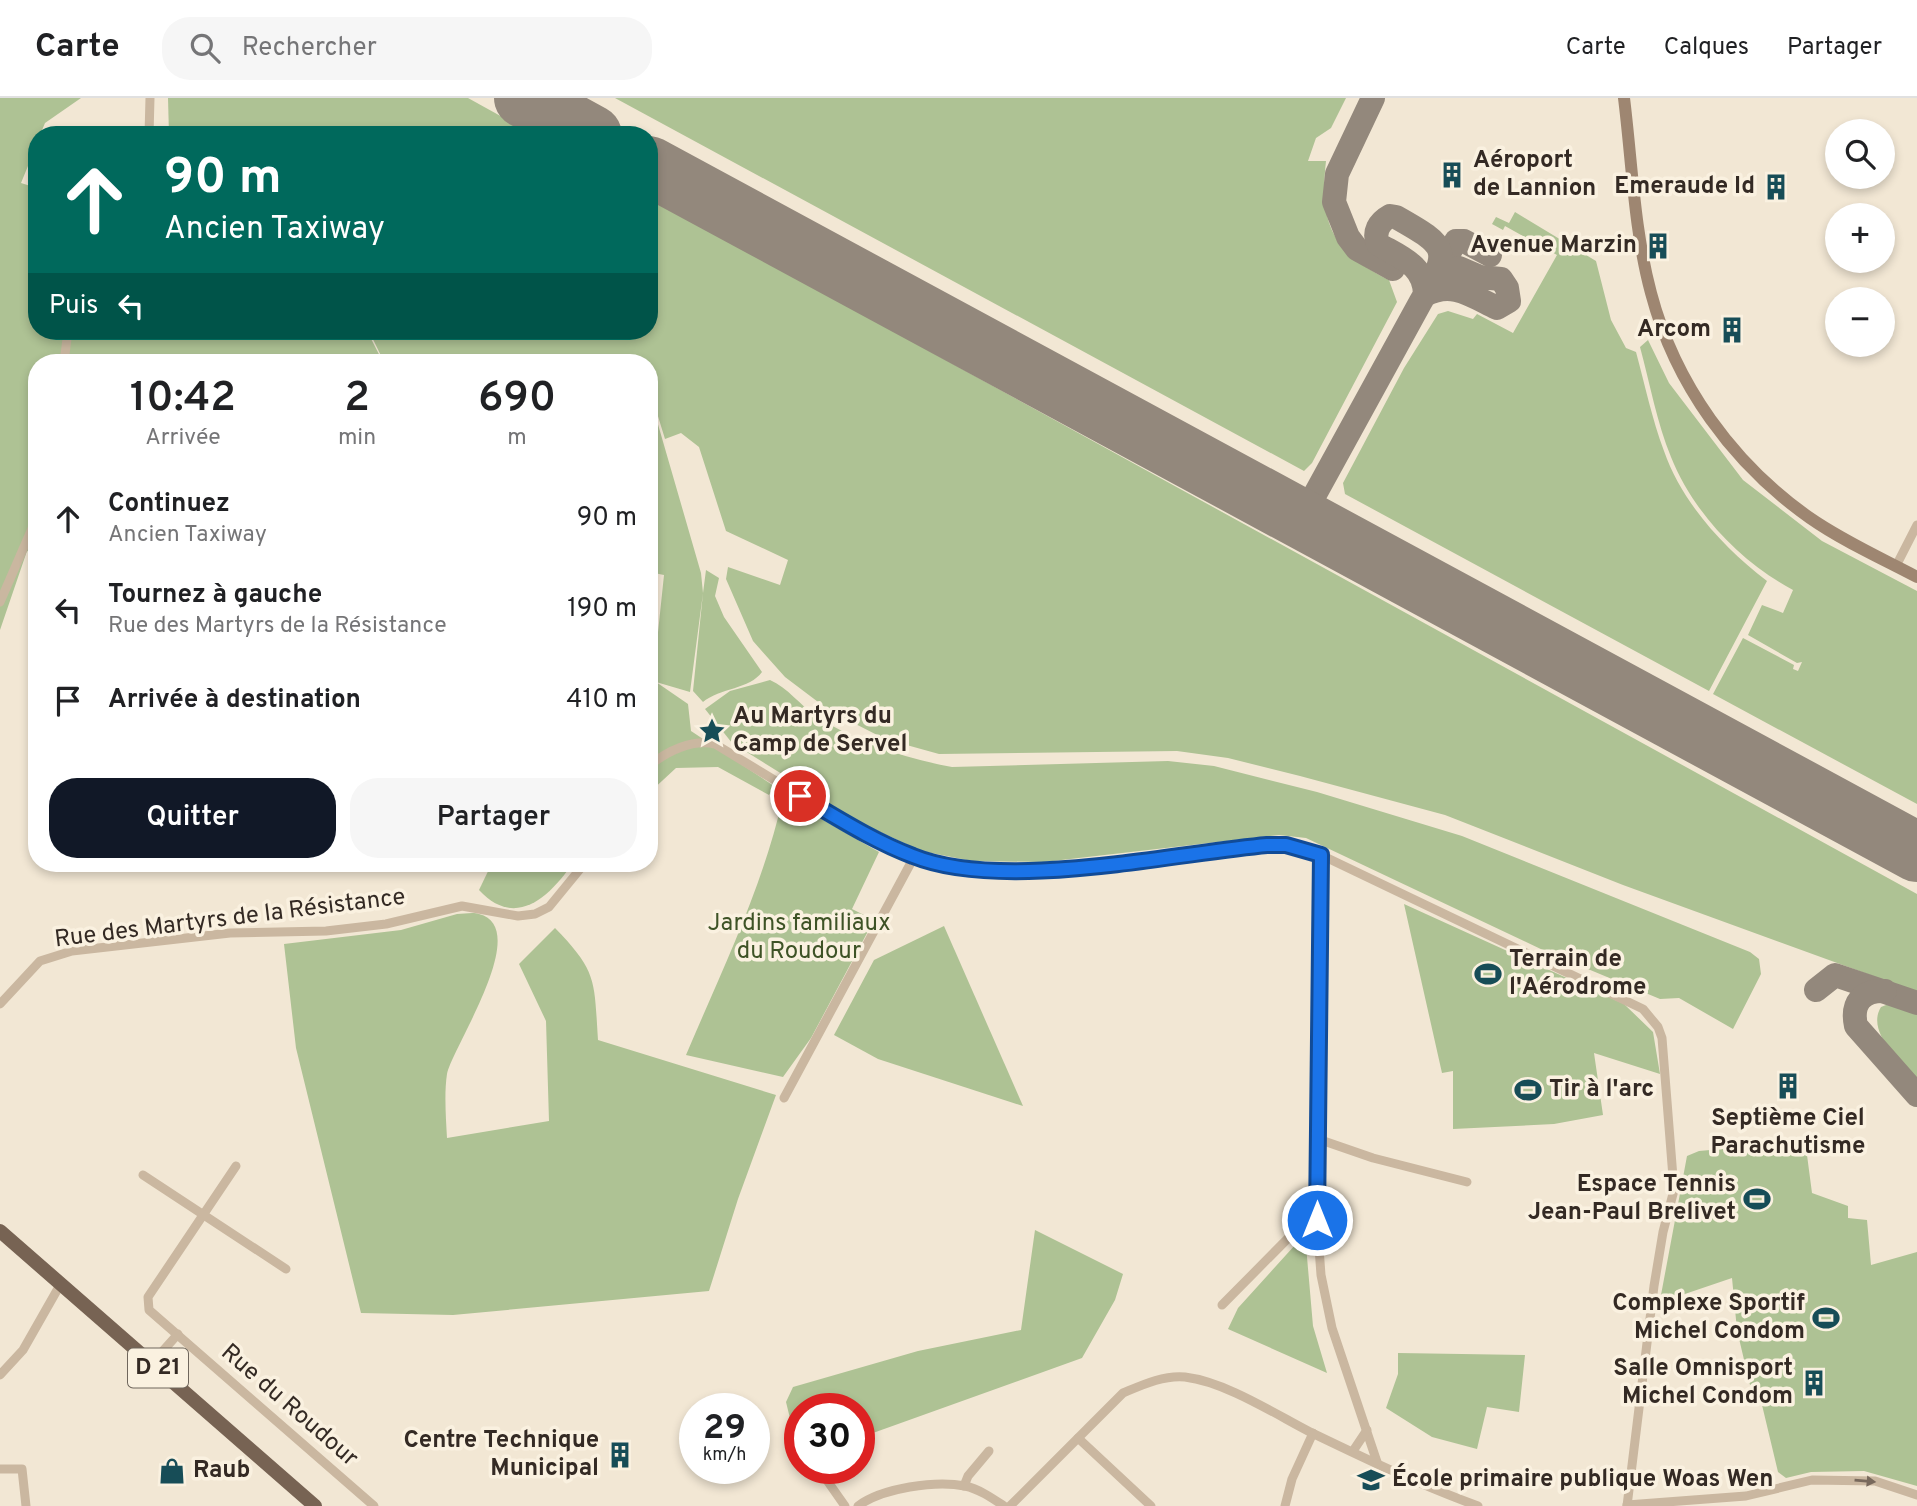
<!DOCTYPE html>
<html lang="fr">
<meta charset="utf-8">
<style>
body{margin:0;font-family:Overpass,sans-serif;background:#f6f6f6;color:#202124;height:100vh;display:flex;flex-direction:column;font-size:26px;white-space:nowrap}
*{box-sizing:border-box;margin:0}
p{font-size:23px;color:#757577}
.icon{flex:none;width:38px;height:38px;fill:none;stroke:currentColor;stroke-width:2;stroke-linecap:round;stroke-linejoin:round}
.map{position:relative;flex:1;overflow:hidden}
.panel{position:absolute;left:28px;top:256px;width:630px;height:518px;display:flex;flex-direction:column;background:#fff;border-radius:28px;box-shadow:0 4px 10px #0003}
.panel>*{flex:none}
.top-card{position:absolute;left:28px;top:28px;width:630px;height:214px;border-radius:28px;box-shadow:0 4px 10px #0003;background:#00695c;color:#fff;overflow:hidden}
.tools{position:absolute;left:1825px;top:21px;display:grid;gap:14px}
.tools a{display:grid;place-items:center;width:70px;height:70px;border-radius:50%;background:#fff;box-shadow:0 4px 10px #0003;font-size:35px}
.speed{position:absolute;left:679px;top:1295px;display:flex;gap:14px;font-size:35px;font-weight:700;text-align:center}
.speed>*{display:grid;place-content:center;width:91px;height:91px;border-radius:50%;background:#fff;box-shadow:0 4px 10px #0003;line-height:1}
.speed small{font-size:18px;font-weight:400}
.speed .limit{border:10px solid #d22;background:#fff;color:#111}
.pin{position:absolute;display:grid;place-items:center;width:60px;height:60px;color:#fff;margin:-30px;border:4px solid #fff;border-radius:50%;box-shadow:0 2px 7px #0007}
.me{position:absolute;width:77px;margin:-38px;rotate:0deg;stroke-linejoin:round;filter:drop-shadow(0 0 5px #0008)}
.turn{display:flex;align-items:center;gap:24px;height:147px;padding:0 21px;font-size:32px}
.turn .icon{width:91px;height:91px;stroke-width:2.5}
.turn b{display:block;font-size:49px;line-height:60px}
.then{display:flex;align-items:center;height:66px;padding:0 21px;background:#0003;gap:14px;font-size:26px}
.eta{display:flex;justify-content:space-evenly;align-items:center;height:119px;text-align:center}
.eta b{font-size:42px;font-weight:600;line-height:49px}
.button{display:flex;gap:14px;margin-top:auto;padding:14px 21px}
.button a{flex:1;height:80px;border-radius:28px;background:#111827;color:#fff;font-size:28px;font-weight:600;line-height:80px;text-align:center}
.button a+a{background:#f6f6f6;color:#202124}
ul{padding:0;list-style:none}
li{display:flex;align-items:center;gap:21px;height:91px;padding:0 21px}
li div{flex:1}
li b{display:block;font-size:26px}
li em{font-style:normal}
header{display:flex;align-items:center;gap:42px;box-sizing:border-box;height:98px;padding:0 35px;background:#fff;border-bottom:2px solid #e0e0e0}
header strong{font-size:33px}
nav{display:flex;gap:38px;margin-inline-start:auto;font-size:24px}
.search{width:490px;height:63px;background:#f6f6f6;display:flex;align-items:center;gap:18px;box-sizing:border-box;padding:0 24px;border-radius:28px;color:#757577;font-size:26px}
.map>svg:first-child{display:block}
.green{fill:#aec294}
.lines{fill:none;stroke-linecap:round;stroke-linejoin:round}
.taxiway{stroke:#93887c;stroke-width:24}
.runway{stroke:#93887c;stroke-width:60}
.street{stroke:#cab7a0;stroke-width:9}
.secondary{stroke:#9e8671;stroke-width:12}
.primary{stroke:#776353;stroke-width:14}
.oneway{fill:#78695c}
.route-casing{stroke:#114b97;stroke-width:18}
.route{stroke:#1a73e8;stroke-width:12}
.labels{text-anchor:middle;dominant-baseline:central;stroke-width:7;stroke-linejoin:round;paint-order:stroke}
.shield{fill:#faf1e0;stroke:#6f665c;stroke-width:2}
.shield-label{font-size:23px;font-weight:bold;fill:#342a24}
.poi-label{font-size:24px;font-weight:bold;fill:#342a24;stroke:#faf1e0;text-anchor:end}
.street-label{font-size:24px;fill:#342a24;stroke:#faf1e0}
.park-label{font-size:24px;fill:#3e5326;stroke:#faf1e0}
</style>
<header>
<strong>Carte</strong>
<div class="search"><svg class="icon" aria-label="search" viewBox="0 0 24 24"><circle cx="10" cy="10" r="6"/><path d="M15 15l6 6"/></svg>Rechercher</div>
<nav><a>Carte</a><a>Calques</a><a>Partager</a></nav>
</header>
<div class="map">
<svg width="1917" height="1408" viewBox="0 0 1917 1408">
<rect width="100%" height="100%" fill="#f2e7d4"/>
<g class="green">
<path d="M 0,0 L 81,0 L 45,25 L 40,37 L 37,37 L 37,46 L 21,85 L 37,90 L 37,233 L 367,233 L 383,264 L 213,264 L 154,258 L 148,264 L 37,264 L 37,458 L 27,453 L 0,532 Z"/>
<path d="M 168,0 L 468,0 L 535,37 L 169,37 Z"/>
<path d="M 615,0 L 1346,0 L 1331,30 L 1316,40 L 1308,63 L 1326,63 C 1319,125 1332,154 1389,182 L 1397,204 L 1312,365 L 1304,373 Z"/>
<path d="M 649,99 L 1917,796 L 1917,894 L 1623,787 L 1445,717 L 1300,678 L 1228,660 L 1177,653 L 939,656 L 885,641 L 830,613 L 785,579 L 753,543 L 726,481 L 728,469 L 780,487 L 788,462 L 726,433 L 699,349 L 681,335 L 665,341 L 657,315 L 649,313 L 649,264 L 384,264 L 369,233 L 649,233 Z"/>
<path d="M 1515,114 L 1596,163 L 1611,222 L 1626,250 L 1636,254 C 1645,287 1652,321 1664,353 C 1682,405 1724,450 1767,483 L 1709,593 L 1345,396 L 1343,385 L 1404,270 L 1438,216 L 1448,213 L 1473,221 L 1477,216 L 1513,235 L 1557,157 L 1505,128 L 1503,132 L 1492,126 L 1496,119 L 1509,125 Z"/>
<path d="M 1648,242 L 1669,285 L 1743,382 L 1822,443 L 1917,493 L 1917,706 L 1713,596 L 1743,540 L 1794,567 L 1793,571 L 1798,573 L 1802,564 L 1797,565 L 1748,537 L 1762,507 L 1783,515 L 1793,492 C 1741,464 1694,416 1671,359 C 1657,325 1650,286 1640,249 Z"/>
<path d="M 649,315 L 655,316 L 701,475 L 703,495 L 706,472 L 719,480 L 715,498 L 724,519 L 762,574 C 750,591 720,590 703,604 L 693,593 L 703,495 L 690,594 L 656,584 L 688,606 L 691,633 L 774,688 L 769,697 L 718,669 L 676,670 L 649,695 L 649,583 L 653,582 L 664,477 L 649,474 Z"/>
<path d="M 770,582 C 787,589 801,608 816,618 C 858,645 904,660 952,669 L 1168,663 L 1214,668 L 1317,694 L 1462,738 L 1750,854 L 1759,861 L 1761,876 L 1733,931 L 1679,900 L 1660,901 L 1547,854 L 1306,740 L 1279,737 L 1044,764 L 972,763 L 921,753 L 861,725 L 732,645 L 705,611 L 730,593 Z"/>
<path d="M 783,699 L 879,754 L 852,811 L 874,822 L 811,940 L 783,979 L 686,957 C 722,872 763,789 783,699 Z"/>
<path d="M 492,765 L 573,765 C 550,798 516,832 479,792 Z"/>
<path d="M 1404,806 L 1624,906 L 1653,934 L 1660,976 L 1594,955 L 1603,1017 L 1554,1026 L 1453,1031 L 1453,973 L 1442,975 Z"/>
<path d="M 457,816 C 464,816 473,814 479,816 C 533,830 453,948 447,976 C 444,995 446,1021 447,1040 L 549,1023 L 546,923 L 519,866 L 555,830 C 598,874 594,883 598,942 L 776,997 L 738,1101 L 709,1193 L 453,1217 L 361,1215 L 296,950 L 284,846 L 401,832 Z"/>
<path d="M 944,828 L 1023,1008 L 878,961 L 834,937 L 874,862 Z"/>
<path d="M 1891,905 L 1917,914 L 1917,980 C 1899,963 1866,933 1881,909 Z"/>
<path d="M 1801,1044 L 1809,1052 L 1807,1057 L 1812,1095 L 1848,1108 L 1848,1120 L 1867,1122 L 1871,1167 L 1917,1154 L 1917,1388 L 1864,1373 L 1811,1374 L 1786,1380 L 1778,1374 L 1757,1286 L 1750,1287 L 1737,1232 L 1732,1180 L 1676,1199 L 1661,1197 L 1687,1058 L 1699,1053 Z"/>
<path d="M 1035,1132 L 1123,1176 L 1115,1202 L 1082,1260 L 859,1340 L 859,1311 L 800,1311 L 800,1361 L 786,1304 L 793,1289 L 918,1253 L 1021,1232 Z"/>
<path d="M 1305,1136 L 1313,1228 L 1327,1275 L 1228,1231 L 1238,1210 Z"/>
<path d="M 1398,1255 L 1525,1257 L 1519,1314 L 1487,1309 L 1477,1351 L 1432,1339 L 1386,1310 L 1398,1276 Z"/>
</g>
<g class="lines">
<g class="taxiway">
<path d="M 1373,0 L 1337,76 L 1334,104 L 1348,139 L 1357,151 L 1393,171"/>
<path d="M 1439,172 L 1456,143 L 1464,143 L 1490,157"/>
<path d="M 1313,400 L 1313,420 L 1324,434"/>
<path d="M 1276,408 L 1297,410 L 1313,400 L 1420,205 C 1451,151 1449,149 1396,119 L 1390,118 C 1379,124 1373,134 1378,146 C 1400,159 1425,167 1425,197 C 1452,182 1472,198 1497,210 L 1509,203 L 1507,190 L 1501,181 L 1480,179 L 1459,170 L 1437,176"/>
<path d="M 1816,892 L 1835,877 L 1917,905"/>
<path d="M 1885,893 C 1862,892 1851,905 1856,928 L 1917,997"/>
</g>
<g class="runway">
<path d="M 524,0 L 592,37"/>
<path d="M 649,68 L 1917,754"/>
</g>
<g class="street">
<path d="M 149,37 L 150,0"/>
<path d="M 64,264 L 68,233"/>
<path d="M 1896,468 L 1917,427"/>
<path d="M 0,504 L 37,419"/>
<path d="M 649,668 C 667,653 692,641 715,646 L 842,723 L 914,759 L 947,767 L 992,773 L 1049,771 L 1286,747 L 1321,757 L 1643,911 L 1658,929 L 1662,940 L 1674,1092 L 1663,1134 L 1654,1188 L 1627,1408"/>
<path d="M 1321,757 L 1317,1122 L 1321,1177 L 1332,1230 L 1377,1364"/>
<path d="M 0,906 L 40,863 L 72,853 L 230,835 L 326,833 L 386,826 L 462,808 L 518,818 L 535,816 L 549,809 L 585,765"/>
<path d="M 784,1000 L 914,759"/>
<path d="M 1318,1041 L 1373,1060 L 1467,1084"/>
<path d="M 236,1068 L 148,1199 L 149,1212 L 374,1408"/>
<path d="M 143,1077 L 286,1171"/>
<path d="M 1222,1207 L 1317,1111"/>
<path d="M 152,1265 L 178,1236"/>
<path d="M 0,1277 L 23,1252 L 60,1187"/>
<path d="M 1078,1340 L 1151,1408"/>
<path d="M 1353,1353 L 1367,1332"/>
<path d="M 0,1371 L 22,1371 L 26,1408"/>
<path d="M 826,1381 L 845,1408"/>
<path d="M 964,1388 L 968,1378 L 989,1353"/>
<path d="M 1627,1407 L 1746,1398 L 1812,1382 L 1875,1383 L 1917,1397"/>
<path d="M 858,1408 C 882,1390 936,1382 965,1388 C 979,1391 992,1400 1004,1408"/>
<path d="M 1010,1408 L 1123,1295 C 1142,1287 1163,1277 1185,1279 C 1226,1284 1275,1316 1312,1335 C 1366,1361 1422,1388 1478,1408"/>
<path d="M 1285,1408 L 1292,1381 L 1313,1335"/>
</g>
<path class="secondary" d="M 1624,0 C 1632,64 1634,132 1651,195 C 1675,286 1733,366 1810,420 C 1843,443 1881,460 1917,479"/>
<path class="primary" d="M 0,1133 L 315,1408"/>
</g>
<defs><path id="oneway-solid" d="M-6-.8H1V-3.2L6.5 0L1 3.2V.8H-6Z" transform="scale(1.75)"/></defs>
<use class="oneway" href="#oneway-solid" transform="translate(1865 1383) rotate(5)"/>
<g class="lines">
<g class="route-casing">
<path id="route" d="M 800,698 C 836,719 873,743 913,758 C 1002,794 1170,756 1267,747 L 1286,747 L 1321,757 L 1317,1122"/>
</g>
<use href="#route" class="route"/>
</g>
<defs>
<g id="building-bare" transform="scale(2.1)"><path d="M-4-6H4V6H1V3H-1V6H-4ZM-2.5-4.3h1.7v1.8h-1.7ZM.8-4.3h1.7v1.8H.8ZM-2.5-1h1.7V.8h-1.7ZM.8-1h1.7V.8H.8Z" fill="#174d57" stroke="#faf1e0" stroke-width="2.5" paint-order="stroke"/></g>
<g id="sight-bare" transform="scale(2.1)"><path d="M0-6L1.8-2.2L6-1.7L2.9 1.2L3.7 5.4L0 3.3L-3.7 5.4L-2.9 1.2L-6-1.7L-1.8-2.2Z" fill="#174d57" stroke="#faf1e0" stroke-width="2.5" paint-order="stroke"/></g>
<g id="stadium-bare" transform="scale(2.1)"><path d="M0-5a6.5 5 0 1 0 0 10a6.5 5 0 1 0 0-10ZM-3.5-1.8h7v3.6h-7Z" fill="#174d57" stroke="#faf1e0" stroke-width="2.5" paint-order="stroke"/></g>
<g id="shop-bare" transform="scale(2.1)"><path d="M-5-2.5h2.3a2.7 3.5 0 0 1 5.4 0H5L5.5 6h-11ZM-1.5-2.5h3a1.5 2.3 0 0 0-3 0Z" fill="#174d57" stroke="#faf1e0" stroke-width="2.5" paint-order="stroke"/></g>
<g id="school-bare" transform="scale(2.1)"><path d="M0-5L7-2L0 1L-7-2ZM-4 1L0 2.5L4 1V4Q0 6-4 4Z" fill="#174d57" stroke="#faf1e0" stroke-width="2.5" paint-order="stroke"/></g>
</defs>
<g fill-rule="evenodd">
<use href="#building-bare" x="1452" y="77"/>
<use href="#building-bare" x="1776" y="89"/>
<use href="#building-bare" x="1658" y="148"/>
<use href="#building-bare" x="1732" y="232"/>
<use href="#sight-bare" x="712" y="633"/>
<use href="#stadium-bare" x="1488" y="876"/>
<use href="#building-bare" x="1788" y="988"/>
<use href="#stadium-bare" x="1528" y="992"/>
<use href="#stadium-bare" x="1757" y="1101"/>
<use href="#stadium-bare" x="1826" y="1220"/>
<use href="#building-bare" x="1814" y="1285"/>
<use href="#building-bare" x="620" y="1357"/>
<use href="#shop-bare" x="172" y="1373"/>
<use href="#school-bare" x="1371" y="1382"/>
</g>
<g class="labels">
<rect class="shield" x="128" y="1250.5" width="60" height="39" rx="5"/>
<g class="shield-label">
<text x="158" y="1270">D 21</text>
</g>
<g class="poi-label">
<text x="1473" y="63" text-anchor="start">Aéroport<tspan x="1473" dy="28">de Lannion</tspan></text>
<text x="1755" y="89">Emeraude Id</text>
<text x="1637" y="148">Avenue Marzin</text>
<text x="1711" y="232">Arcom</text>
<text x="733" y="619" text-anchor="start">Au Martyrs du<tspan x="733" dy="28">Camp de Servel</tspan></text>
<text x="1509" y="862" text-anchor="start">Terrain de<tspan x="1509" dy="28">l'Aérodrome</tspan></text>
<text x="1549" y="992" text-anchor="start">Tir à l'arc</text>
<text x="1788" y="1021" text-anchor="middle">Septième Ciel<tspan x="1788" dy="28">Parachutisme</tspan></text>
<text x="1736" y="1087">Espace Tennis<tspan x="1736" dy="28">Jean-Paul Brelivet</tspan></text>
<text x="1805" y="1206">Complexe Sportif<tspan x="1805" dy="28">Michel Condom</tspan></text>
<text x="1793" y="1271">Salle Omnisport<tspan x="1793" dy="28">Michel Condom</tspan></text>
<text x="599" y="1343">Centre Technique<tspan x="599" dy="28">Municipal</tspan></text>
<text x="193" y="1373" text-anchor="start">Raub</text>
<text x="1392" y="1382" text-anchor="start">École primaire publique Woas Wen</text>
</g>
<g class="street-label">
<text transform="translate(230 821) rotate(-7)">Rue des Martyrs de la Résistance</text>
<text transform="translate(289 1308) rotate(41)">Rue du Roudour</text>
</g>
<g class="park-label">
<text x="799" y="826">Jardins familiaux<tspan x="799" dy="28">du Roudour</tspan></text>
</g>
</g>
</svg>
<div class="tools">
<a><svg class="icon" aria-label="search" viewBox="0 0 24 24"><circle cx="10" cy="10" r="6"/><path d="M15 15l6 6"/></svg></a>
<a>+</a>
<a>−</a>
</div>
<div class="speed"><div>29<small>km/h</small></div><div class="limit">30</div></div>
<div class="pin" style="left:800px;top:698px;background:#d93025"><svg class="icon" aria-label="arrive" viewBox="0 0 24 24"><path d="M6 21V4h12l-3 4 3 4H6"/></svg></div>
<svg class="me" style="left:1317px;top:1122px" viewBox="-20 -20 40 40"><circle r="17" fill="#1a73e8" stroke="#fff" stroke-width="3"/><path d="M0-11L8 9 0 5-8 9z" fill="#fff"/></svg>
<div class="top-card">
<div class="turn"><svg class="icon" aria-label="ahead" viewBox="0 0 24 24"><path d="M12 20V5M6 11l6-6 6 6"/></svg><div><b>90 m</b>Ancien Taxiway</div></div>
<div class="then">Puis<svg class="icon" aria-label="left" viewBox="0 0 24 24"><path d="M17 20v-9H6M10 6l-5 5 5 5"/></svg></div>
</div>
<section class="panel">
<div class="eta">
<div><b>10:42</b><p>Arrivée</p></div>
<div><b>2</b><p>min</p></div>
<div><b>690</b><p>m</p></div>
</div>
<ul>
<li><svg class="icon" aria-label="ahead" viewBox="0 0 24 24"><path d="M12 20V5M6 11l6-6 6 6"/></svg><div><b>Continuez</b><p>Ancien Taxiway</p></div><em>90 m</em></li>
<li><svg class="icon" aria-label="left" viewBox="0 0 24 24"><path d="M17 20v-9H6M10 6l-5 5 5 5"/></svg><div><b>Tournez à gauche</b><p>Rue des Martyrs de la Résistance</p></div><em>190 m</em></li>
<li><svg class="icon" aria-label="arrive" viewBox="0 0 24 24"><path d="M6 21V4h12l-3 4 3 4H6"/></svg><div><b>Arrivée à destination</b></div><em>410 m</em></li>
</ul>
<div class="button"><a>Quitter</a><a>Partager</a></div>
</section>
</div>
